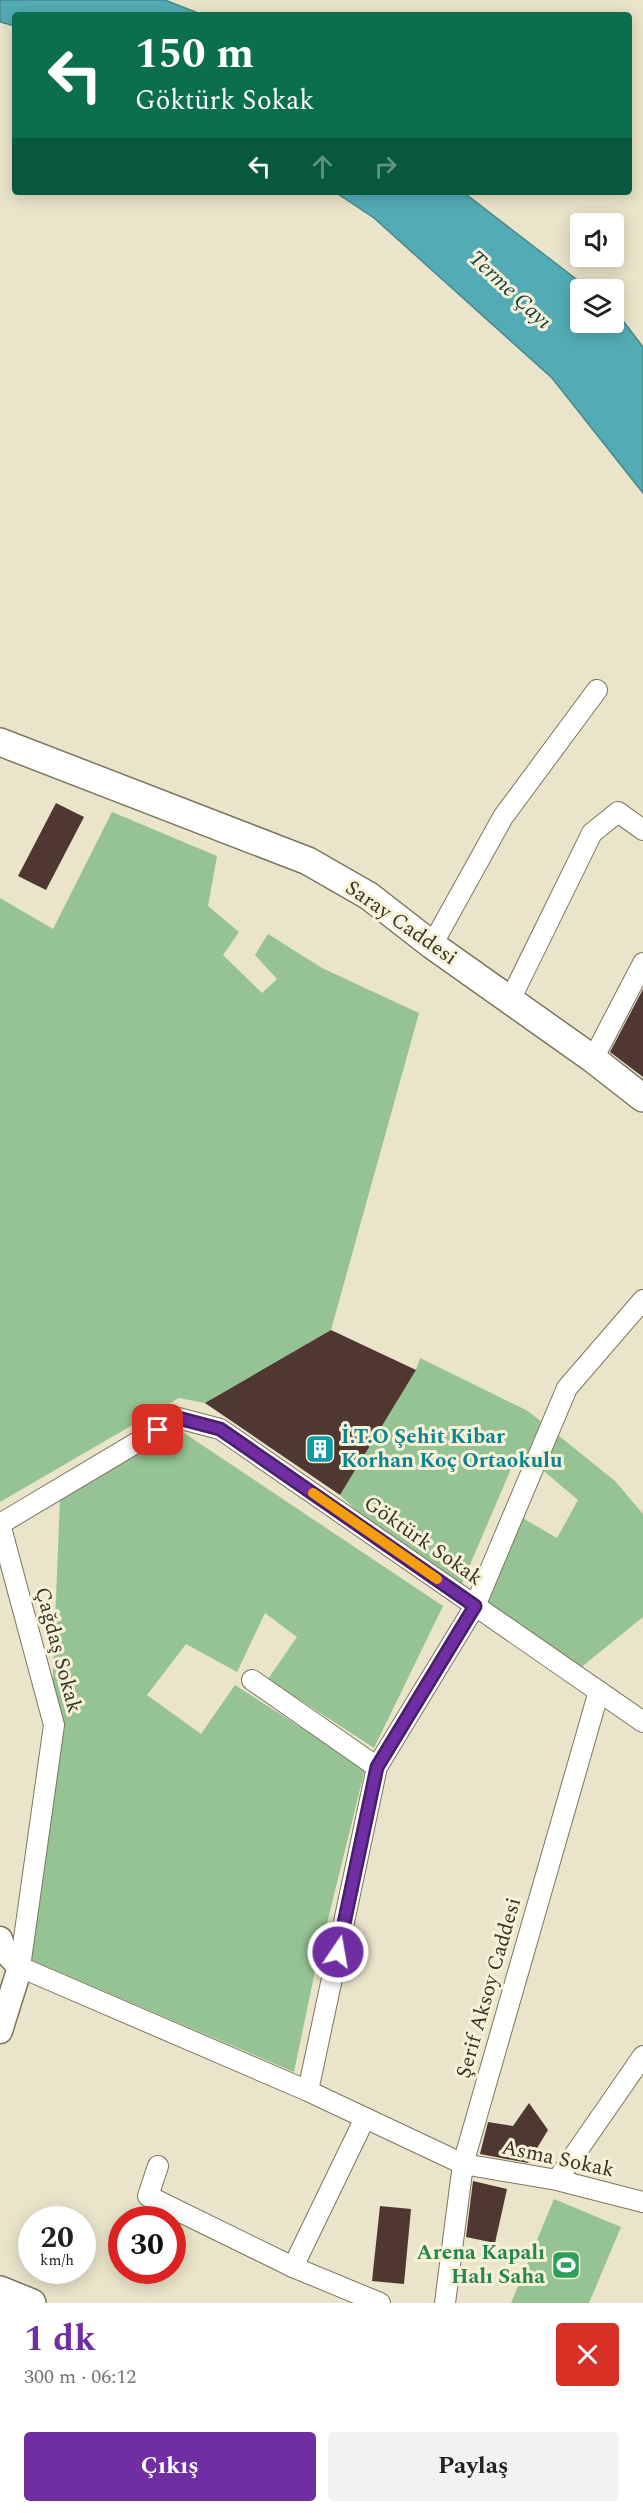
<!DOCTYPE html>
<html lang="tr">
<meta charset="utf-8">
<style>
body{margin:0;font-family:Spectral,serif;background:#f2f2f2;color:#222;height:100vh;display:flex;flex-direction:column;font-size:22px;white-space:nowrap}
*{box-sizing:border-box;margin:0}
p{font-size:20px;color:#767676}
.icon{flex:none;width:33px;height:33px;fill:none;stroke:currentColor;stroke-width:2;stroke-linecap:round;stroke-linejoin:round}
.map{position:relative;height:2303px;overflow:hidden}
.drawer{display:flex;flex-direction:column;background:#fff;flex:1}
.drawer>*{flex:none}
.top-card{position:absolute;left:12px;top:12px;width:620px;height:183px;border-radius:6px;box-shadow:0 3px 15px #0003;background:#0b6e4f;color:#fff;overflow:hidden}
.buttons{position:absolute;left:570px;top:213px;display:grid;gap:12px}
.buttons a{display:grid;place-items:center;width:54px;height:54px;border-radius:6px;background:#fff;box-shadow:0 3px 15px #0003;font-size:30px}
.speed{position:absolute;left:18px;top:2206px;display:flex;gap:12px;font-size:30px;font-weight:700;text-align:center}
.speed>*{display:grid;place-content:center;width:78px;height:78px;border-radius:50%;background:#fff;box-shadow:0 3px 15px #0003;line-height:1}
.speed small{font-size:15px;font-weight:400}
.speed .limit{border:9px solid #d22;background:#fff;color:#111}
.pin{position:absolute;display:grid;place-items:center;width:51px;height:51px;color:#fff;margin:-26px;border-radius:12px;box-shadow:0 3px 9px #0006}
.me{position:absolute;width:66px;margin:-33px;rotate:12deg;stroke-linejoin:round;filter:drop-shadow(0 0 4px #0008)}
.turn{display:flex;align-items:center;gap:21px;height:126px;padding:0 24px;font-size:27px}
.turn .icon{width:78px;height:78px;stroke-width:2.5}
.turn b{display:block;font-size:42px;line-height:51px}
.lanes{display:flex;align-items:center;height:57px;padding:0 24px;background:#0003;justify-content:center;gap:30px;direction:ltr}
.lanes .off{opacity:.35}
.round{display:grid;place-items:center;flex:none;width:63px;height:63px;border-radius:6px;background:#f2f2f2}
.overview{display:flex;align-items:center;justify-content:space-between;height:102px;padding:0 24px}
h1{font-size:36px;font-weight:700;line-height:45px;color:#6f2ea2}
.button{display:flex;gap:12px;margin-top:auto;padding:12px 24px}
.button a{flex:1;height:69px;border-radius:6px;background:#6f2ea2;color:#fff;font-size:24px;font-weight:700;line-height:69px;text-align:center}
.button a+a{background:#f2f2f2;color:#222}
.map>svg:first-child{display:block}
.green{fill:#95c393}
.water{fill:#53acb5;stroke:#4a888b;stroke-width:1.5}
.building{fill:#4f3831}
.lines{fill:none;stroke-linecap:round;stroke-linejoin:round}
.minor-casing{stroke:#7b765f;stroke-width:22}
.tertiary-casing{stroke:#7b765f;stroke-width:27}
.secondary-casing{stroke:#7b765f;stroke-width:30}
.minor{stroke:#fff;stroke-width:20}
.tertiary{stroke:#fff;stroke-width:24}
.secondary{stroke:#fff;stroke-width:27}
.route-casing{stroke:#481e69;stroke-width:15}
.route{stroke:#6f2ea2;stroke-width:10}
.slow{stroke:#f59e0b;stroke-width:10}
.labels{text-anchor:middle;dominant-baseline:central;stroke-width:6;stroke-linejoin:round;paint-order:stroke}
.street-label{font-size:21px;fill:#36342a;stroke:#f7f2d7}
.culture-label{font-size:21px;font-weight:bold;fill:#0d838f;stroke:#f7f2d7;text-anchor:start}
.leisure-label{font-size:21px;font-weight:bold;fill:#27864d;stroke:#f7f2d7;text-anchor:end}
.water-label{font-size:22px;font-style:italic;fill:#143e42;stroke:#f7f2d7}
</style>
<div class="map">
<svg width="643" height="2303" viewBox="0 0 643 2303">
<rect width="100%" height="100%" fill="#eae4ca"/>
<g class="green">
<path d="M 112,812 L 217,856 L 208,906 L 239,932 L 223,955 L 262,993 L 277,979 L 255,955 L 268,934 L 322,968 L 419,1013 L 331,1330 L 205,1403 L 179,1398 L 0,1502 L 0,898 L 53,929 Z"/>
<path d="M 420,1358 L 528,1411 L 615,1481 L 643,1514 L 643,1617 L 579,1669 L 479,1595 L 514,1513 L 557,1538 L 578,1500 L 519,1450 L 461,1586 L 372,1525 L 340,1495 L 416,1370 Z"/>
<path d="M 172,1425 L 443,1606 L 374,1748 L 268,1679 L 297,1637 L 265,1613 L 237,1672 L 186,1644 L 147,1695 L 201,1734 L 235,1685 L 365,1769 L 314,1976 L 294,2072 L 19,1955 L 51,1724 L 60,1499 Z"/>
<path d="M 554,2199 L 621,2227 L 589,2303 L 511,2303 Z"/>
</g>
<g class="water">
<path d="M 0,0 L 165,0 L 203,15 L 15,15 L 15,26 L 0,22 Z"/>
<path d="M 335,192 L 463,192 L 589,289 L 580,290 L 580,322 L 614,322 L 614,309 L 643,347 L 643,493 L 552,378 L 374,218 Z"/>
</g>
<g class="building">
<path d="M 56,803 L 84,817 L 46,890 L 18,876 Z"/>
<path d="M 643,989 L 643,1077 L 610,1052 Z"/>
<path d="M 331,1330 L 416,1370 L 340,1495 L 205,1403 Z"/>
<path d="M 529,2103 L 548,2130 L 528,2163 L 480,2154 L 488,2122 L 513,2126 Z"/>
<path d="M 473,2181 L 507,2189 L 495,2243 L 466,2237 Z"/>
<path d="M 380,2206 L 411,2209 L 404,2284 L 372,2281 Z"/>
</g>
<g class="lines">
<g class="minor-casing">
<g id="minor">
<path d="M 432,945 L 503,817 L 597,690"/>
<path d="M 510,1000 L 592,833 L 618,812 L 643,830"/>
<path d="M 593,1059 L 643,963"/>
<path d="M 0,1524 L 54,1725 L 20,1967 L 308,2091 L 463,2164 L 557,2180 L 643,2202"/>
<path d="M 0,1524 L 178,1418 L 220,1429 L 643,1722"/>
<path d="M 252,1680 L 377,1767 L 308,2091"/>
<path d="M 377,1767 L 475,1606 L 567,1388 L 643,1300"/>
<path d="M 158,2166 L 148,2196 L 293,2267 L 380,2303"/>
<path d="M 557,2180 L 643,2056"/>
<path d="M 293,2267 L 365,2118"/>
<path d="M 445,2303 L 463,2164 L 599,1691"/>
</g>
</g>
<g class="tertiary-casing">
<path id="tertiary" d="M 0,1939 L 4,1950 L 20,1967 L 0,2031"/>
</g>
<g class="secondary-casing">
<g id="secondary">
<path d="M 0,742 L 308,861 L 369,896 L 432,945 L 593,1059 L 643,1098"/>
<path d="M 0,2290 L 32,2303"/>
</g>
</g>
<use href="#minor" class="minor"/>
<use href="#tertiary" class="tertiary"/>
<use href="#secondary" class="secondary"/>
</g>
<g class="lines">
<g class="route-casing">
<path id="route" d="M 158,1430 L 178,1418 L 220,1429 L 475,1606 L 377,1767 L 338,1952"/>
</g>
<use href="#route" class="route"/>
<path class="slow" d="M 313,1493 L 437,1579"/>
</g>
<defs>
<g id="building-square" transform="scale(1.5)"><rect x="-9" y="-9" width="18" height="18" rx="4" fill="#0f9aa8" stroke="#f7f2d7"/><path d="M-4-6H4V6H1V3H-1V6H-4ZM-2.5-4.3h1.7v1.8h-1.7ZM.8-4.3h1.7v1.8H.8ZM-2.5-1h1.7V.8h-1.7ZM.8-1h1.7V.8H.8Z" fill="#fff"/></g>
<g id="stadium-square" transform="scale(1.5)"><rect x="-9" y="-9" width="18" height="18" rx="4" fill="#2e9e5b" stroke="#f7f2d7"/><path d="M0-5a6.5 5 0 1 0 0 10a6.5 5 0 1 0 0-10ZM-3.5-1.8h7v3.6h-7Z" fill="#fff"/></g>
</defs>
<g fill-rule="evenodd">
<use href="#building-square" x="320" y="1449"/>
<use href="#stadium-square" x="566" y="2265"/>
</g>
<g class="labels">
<g class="street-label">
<text transform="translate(401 923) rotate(35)">Saray Caddesi</text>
<text transform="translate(423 1541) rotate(35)">Göktürk Sokak</text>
<text transform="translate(58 1650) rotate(75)">Çağdaş Sokak</text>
<text transform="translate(489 1988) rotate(-74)">Şerif Aksoy Caddesi</text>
<text transform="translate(558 2159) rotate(12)">Asma Sokak</text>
</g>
<g class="culture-label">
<text x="341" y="1437">İ.T.O Şehit Kibar<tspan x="341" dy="24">Korhan Koç Ortaokulu</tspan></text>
</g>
<g class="leisure-label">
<text x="545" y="2253">Arena Kapalı<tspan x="545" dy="24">Halı Saha</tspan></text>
</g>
<g class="water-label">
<text transform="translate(510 290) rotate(43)">Terme Çayı</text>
</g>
</g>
</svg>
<div class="buttons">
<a><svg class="icon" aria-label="sound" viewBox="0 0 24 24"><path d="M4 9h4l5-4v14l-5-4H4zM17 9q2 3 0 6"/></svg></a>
<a><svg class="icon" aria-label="layers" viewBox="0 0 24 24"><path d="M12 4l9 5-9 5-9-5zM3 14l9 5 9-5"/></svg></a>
</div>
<div class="speed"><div>20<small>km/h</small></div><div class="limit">30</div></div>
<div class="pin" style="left:158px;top:1430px;background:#d93025"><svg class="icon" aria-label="arrive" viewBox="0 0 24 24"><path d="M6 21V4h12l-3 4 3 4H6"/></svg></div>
<svg class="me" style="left:338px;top:1952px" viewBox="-20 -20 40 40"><circle r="17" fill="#6f2ea2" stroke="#fff" stroke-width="3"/><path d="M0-11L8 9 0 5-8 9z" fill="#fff"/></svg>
<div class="top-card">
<div class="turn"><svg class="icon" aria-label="left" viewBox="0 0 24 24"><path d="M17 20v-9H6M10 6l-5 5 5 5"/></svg><div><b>150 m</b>Göktürk Sokak</div></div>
<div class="lanes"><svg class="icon" aria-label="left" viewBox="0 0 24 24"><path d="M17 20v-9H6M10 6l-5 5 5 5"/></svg><svg class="icon off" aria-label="ahead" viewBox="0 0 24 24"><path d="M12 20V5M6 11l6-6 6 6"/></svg><svg class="icon off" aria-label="right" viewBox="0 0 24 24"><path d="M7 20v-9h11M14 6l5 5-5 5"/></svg></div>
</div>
</div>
<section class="drawer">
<div class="overview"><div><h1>1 dk</h1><p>300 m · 06:12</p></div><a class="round" style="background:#d93025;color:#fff"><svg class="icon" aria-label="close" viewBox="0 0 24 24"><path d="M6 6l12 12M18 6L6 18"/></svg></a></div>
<div class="button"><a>Çıkış</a><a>Paylaş</a></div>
</section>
